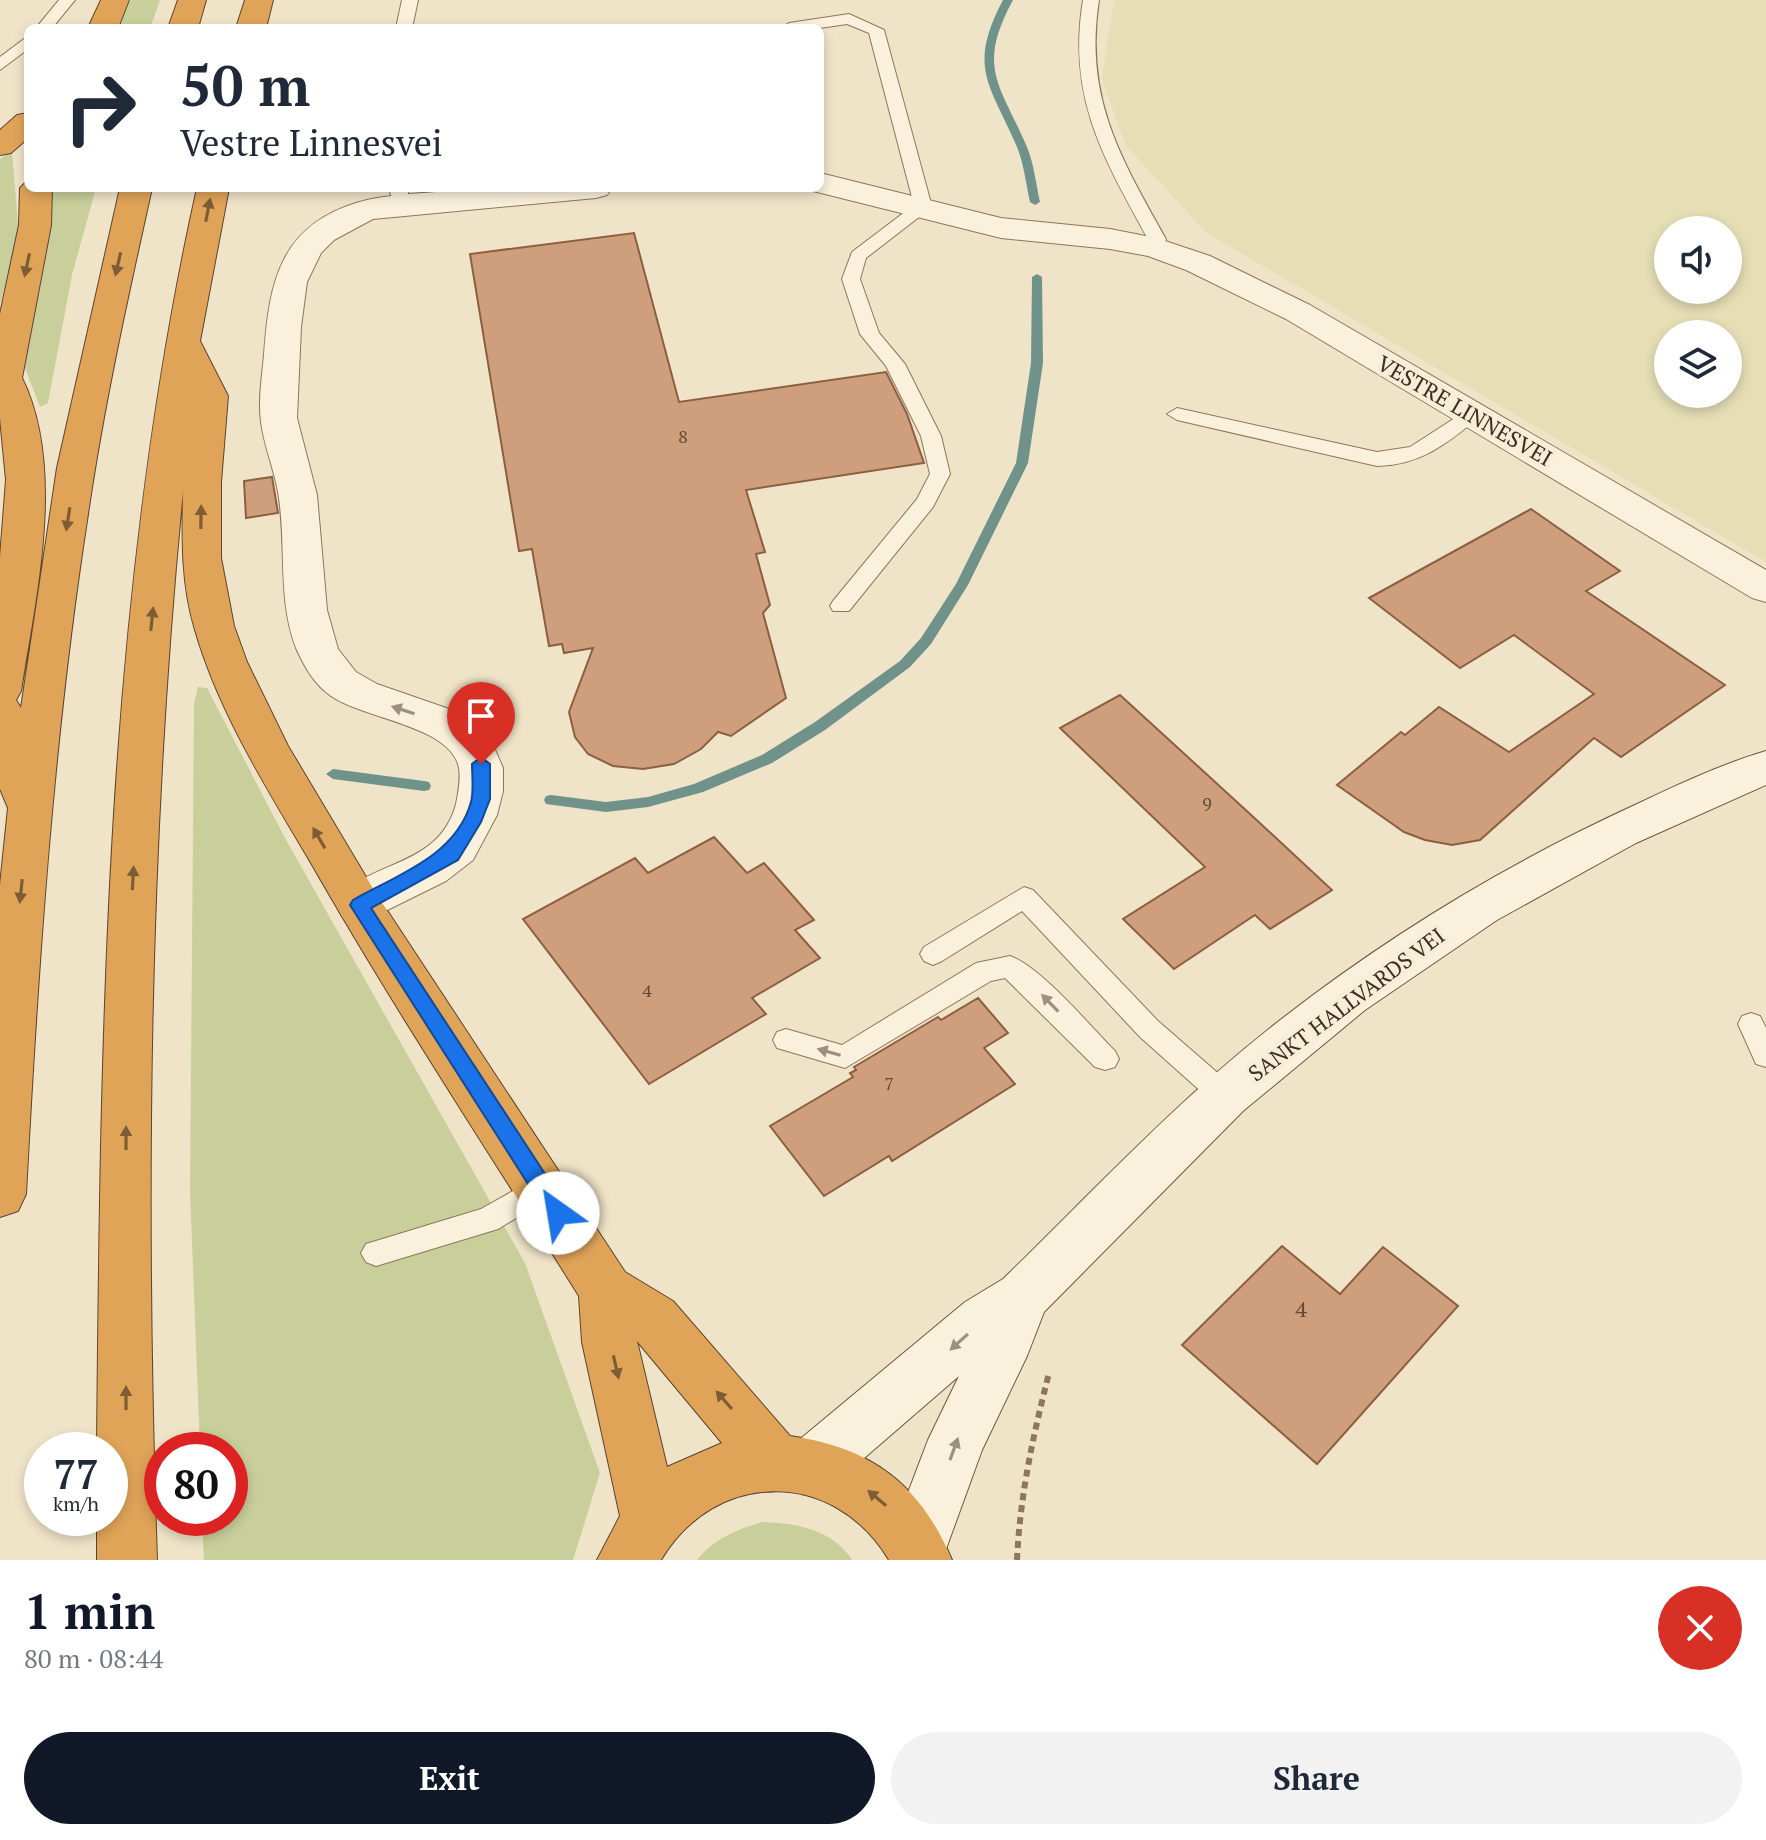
<!DOCTYPE html>
<meta charset="utf-8">
<style>
body{margin:0;font-family:"PT Serif",serif;background:#f2f2f3;color:#1f2937;height:100vh;display:flex;flex-direction:column;font-size:30px;white-space:nowrap}
*{box-sizing:border-box;margin:0}
p{font-size:26px;color:#747a83}
.icon{flex:none;width:44px;height:44px;fill:none;stroke:currentColor;stroke-width:2;stroke-linecap:round;stroke-linejoin:round}
.map{position:relative;height:1560px;overflow:hidden}
.drawer{display:flex;flex-direction:column;background:#fff;flex:1}
.drawer>*{flex:none}
.banner{position:absolute;left:24px;top:24px;width:800px;height:168px;border-radius:12px;box-shadow:0 4px 12px #0003;background:#fff;color:#1f2937;overflow:hidden}
.fabs{position:absolute;left:1654px;top:216px;display:grid;gap:16px}
.fabs a{display:grid;place-items:center;width:88px;height:88px;border-radius:50%;background:#fff;box-shadow:0 4px 12px #0003;font-size:40px}
.speed{position:absolute;left:24px;top:1432px;display:flex;gap:16px;font-size:40px;font-weight:700;text-align:center}
.speed>*{display:grid;place-content:center;width:104px;height:104px;border-radius:50%;background:#fff;box-shadow:0 4px 12px #0003;line-height:1}
.speed small{font-size:20px;font-weight:400}
.speed .limit{border:12px solid #d22;background:#fff;color:#111}
.pin{position:absolute;display:grid;place-items:center;width:68px;height:68px;color:#fff;margin:-82px -34px;border-radius:50% 50% 50% 0;rotate:-45deg;box-shadow:0 0 8px #0007}
.pin .icon{rotate:45deg}
.me{position:absolute;width:88px;margin:-44px;rotate:328deg;stroke-linejoin:round;filter:drop-shadow(0 0 6px #0008)}
.turn{display:flex;align-items:center;gap:28px;height:168px;padding:0 24px;font-size:36px}
.turn .icon{width:104px;height:104px;stroke-width:2.5}
.turn b{display:block;font-size:56px;line-height:68px}
.round{display:grid;place-items:center;flex:none;width:84px;height:84px;border-radius:42px;background:#f2f2f3}
.overview{display:flex;align-items:center;justify-content:space-between;height:136px;padding:0 24px}
h1{font-size:48px;font-weight:700;line-height:60px;color:#111827}
.button{display:flex;gap:16px;margin-top:auto;padding:16px 24px}
.button a{flex:1;height:92px;border-radius:48px;background:#111827;color:#fff;font-size:32px;font-weight:700;line-height:92px;text-align:center}
.button a+a{background:#f2f2f3;color:#1f2937}
.map>svg:first-child{display:block}
.farmland{fill:#e6deb5;fill-rule:evenodd}
.green{fill:#c9cf9b}
.lines{fill:none;stroke-linecap:round;stroke-linejoin:round}
.stream{fill:#6f938a;fill-rule:evenodd}
.building{fill:#cf9f7d;stroke:#8d5f41;stroke-width:2}
.lane-casing{stroke:#8d765c;stroke-width:2}
.street-casing{stroke:#8d765c;stroke-width:2}
.secondary-casing{stroke:#6f573f;stroke-width:2}
.highway-casing{stroke:#5b4430;stroke-width:2}
.path{stroke:#8d765c;stroke-width:6;stroke-dasharray:7 5;stroke-linecap:butt}
.lane{fill:#faf1dc;fill-rule:evenodd}
.street{fill:#faf1dc;fill-rule:evenodd}
.secondary{fill:#faf1dc;fill-rule:evenodd}
.highway{fill:#e0a458;fill-rule:evenodd}
.oneway{fill:#7e5d36}
.oneway2{fill:#9c907e}
.route{fill:#1a73e8;stroke:#114b97;stroke-width:2}
.labels{text-anchor:middle;dominant-baseline:central;stroke-width:8;stroke-linejoin:round;paint-order:stroke}
.number-label{font-size:18px;fill:#624a37}
.street-label{font-size:22px;fill:#3d2e20;stroke:#f7eed8}
.near-number-label{font-size:22px;fill:#624a37}
</style>
<div class="map">
<svg width="1766" height="1560" viewBox="0 0 1766 1560">
<rect width="100%" height="100%" fill="#f0e4c8"/>
<path class="farmland" d="M 1114,0 L 1766,0 L 1766,562 L 1207,233 L 1126,146 L 1102,79 ZM 1668,230 L 1728,230 L 1728,290 L 1668,290 ZM 1668,334 L 1728,334 L 1728,394 L 1668,394 Z"/>
<g class="green">
<path d="M 131,0 L 160,0 L 150,28 L 116,28 Z"/>
<path d="M 12,150 L 19,238 L 0,304 L 0,159 Z"/>
<path d="M 49,188 L 96,188 L 72,275 L 48,403 L 40,407 L 23,363 L 51,220 Z"/>
<path d="M 198,687 L 207,688 L 285,838 L 525,1263 L 600,1473 L 573,1560 L 204,1560 L 202,1518 L 230,1518 L 230,1450 L 200,1450 L 190,1191 L 194,704 Z"/>
<path d="M 762,1522 C 795,1523 832,1529 852,1560 L 697,1560 C 714,1538 737,1530 762,1522 Z"/>
</g>
<g class="lines">
<g class="stream">
<path d="M 1003,0 L 1013,0 C 976,68 1000,84 1027,147 C 1034,164 1036,184 1040,202 L 1035,205 L 1030,202 C 1026,184 1024,164 1017,147 C 990,84 967,68 1003,0 Z"/>
<path d="M 1037,274 L 1042,277 L 1043,363 L 1028,463 L 968,585 L 931,644 L 910,667 L 825,730 L 772,763 L 703,792 L 648,807 L 606,812 L 546,804 L 544,800 L 546,796 L 551,795 L 606,802 L 648,797 L 694,784 L 762,755 L 815,722 L 900,661 L 921,638 L 956,584 L 1016,463 L 1031,363 L 1032,277 Z"/>
<path d="M 333,769 L 424,781 L 429,782 L 431,786 L 429,790 L 424,791 L 333,779 L 326,774 Z"/>
</g>
</g>
<g class="building">
<path d="M 634,233 L 679,402 L 886,372 L 907,414 L 924,463 L 746,490 L 765,552 L 756,554 L 770,605 L 763,613 L 786,698 L 731,736 L 718,732 L 701,749 L 674,764 L 643,769 L 613,766 L 588,754 L 575,737 L 569,712 L 593,648 L 564,653 L 562,644 L 549,646 L 532,549 L 519,551 L 470,254 Z"/>
<path d="M 272,477 L 278,513 L 246,518 L 244,481 Z"/>
<path d="M 1531,509 L 1620,571 L 1586,591 L 1725,685 L 1621,757 L 1594,738 L 1480,840 L 1452,845 L 1425,840 L 1404,832 L 1337,785 L 1401,732 L 1405,735 L 1439,707 L 1509,752 L 1594,694 L 1514,635 L 1460,668 L 1369,598 Z"/>
<path d="M 1120,695 L 1249,813 L 1332,890 L 1270,929 L 1255,915 L 1174,969 L 1123,919 L 1205,867 L 1060,728 Z"/>
<path d="M 714,837 L 747,873 L 764,863 L 814,920 L 795,930 L 820,958 L 752,998 L 766,1014 L 649,1084 L 523,919 L 635,858 L 648,873 Z"/>
<path d="M 978,998 L 1008,1033 L 984,1048 L 1015,1084 L 892,1161 L 889,1156 L 824,1196 L 770,1126 L 853,1077 L 850,1073 L 856,1070 L 854,1067 L 938,1017 L 941,1020 Z"/>
<path d="M 1282,1246 L 1340,1294 L 1383,1247 L 1458,1306 L 1317,1464 L 1182,1345 Z"/>
</g>
<g class="lines">
<g class="lane-casing">
<g id="lane">
<path d="M 59,0 L 75,0 L 52,28 L 36,28 Z"/>
<path d="M 402,0 L 418,0 L 412,28 L 396,28 Z"/>
<path d="M 1083,0 L 1099,0 C 1084,97 1120,157 1166,239 L 1162,252 L 1150,252 L 1147,248 L 1148,239 C 1103,157 1067,97 1083,0 Z"/>
<path d="M 849,14 L 884,30 L 932,207 L 866,258 L 860,279 L 879,333 L 905,364 L 941,436 L 950,474 L 933,507 L 849,611 L 833,611 L 830,606 L 833,601 L 917,499 L 930,474 L 921,436 L 886,366 L 860,334 L 842,279 L 852,252 L 914,205 L 869,33 L 847,24 L 820,28 L 781,28 L 789,23 Z"/>
<path d="M 28,36 L 28,49 L 0,70 L 0,57 Z"/>
<path d="M 389,188 L 407,188 L 410,205 L 407,209 L 395,209 Z"/>
<path d="M 1472,407 L 1482,413 L 1479,417 C 1447,444 1420,465 1377,466 L 1177,420 L 1167,414 L 1177,408 L 1377,452 L 1410,447 Z"/>
<path d="M 1024,887 L 1033,890 L 1158,1021 L 1235,1088 L 1239,1096 L 1235,1104 L 1225,1108 L 1215,1104 L 1140,1037 L 1022,911 L 942,961 L 933,965 L 924,961 L 920,954 L 924,947 Z"/>
<path d="M 1010,956 C 1041,967 1090,1026 1115,1051 L 1119,1059 L 1115,1067 L 1105,1070 L 1095,1067 L 1005,978 L 991,981 L 845,1068 L 777,1048 L 773,1040 L 777,1032 L 786,1029 L 842,1045 L 976,963 Z"/>
<path d="M 1751,1013 L 1760,1016 L 1766,1028 L 1766,1067 L 1756,1064 L 1738,1024 L 1742,1016 Z"/>
<path d="M 543,1174 L 553,1178 L 557,1187 L 553,1196 L 498,1229 L 376,1266 L 366,1262 L 361,1253 L 366,1244 L 481,1209 Z"/>
</g>
</g>
<g class="street-casing">
<g id="street">
<path d="M 820,173 L 1001,218 L 1110,229 L 1156,238 L 1210,256 L 1310,305 L 1766,570 L 1766,602 L 1752,598 L 1286,319 L 1186,270 L 1148,256 L 1110,249 L 1001,238 L 809,190 L 820,188 Z"/>
<path d="M 495,188 L 612,188 L 607,195 L 596,198 L 373,219 L 334,240 L 321,253 L 307,282 L 301,327 L 297,418 L 317,495 L 327,610 L 338,649 L 356,672 L 377,684 L 452,710 L 473,721 L 489,736 L 503,768 L 503,791 L 497,815 L 473,860 L 446,881 L 359,924 L 343,918 L 336,905 C 360,859 438,872 456,804 C 458,793 461,780 459,768 C 451,724 358,719 327,693 C 313,682 303,664 296,648 C 277,599 287,544 278,492 C 274,469 264,446 261,422 C 258,400 262,377 264,355 C 269,284 279,227 356,203 C 391,192 456,192 495,188 Z"/>
</g>
</g>
<g class="secondary-casing">
<path id="secondary" d="M 1766,751 L 1766,785 L 1636,843 L 1497,920 L 1365,1010 L 1243,1111 L 1044,1312 L 1027,1356 L 982,1450 L 942,1560 L 892,1560 L 887,1548 L 928,1440 L 959,1376 L 833,1485 L 813,1493 L 793,1485 L 784,1465 L 793,1445 L 965,1302 L 1003,1279 C 1071,1213 1136,1144 1207,1081 C 1335,968 1482,875 1637,804 C 1679,784 1722,764 1766,751 Z"/>
</g>
<g class="highway-casing">
<g id="highway">
<path d="M 101,0 L 129,0 L 118,28 L 88,28 Z"/>
<path d="M 178,0 L 206,0 L 198,28 L 168,28 Z"/>
<path d="M 245,0 L 273,0 L 266,28 L 236,28 Z"/>
<path d="M 28,113 L 28,138 L 11,153 L 0,155 L 0,130 L 17,115 Z"/>
<path d="M 28,180 L 28,188 L 52,188 L 51,225 L 22,378 C 66,467 36,597 21,691 L 16,700 L 21,708 L 57,468 L 120,188 L 152,188 C 128,296 104,404 88,514 C 53,739 38,967 26,1194 L 18,1211 L 0,1217 L 0,885 L 8,808 L 0,789 L 0,557 L 6,480 L 0,418 L 0,314 L 19,225 L 20,188 Z"/>
<path d="M 197,188 L 229,188 L 200,341 L 228,396 L 221,482 L 221,558 L 234,626 L 247,662 L 288,746 L 375,892 L 625,1272 L 673,1301 L 790,1436 C 871,1447 921,1485 952,1560 L 889,1560 C 834,1468 715,1469 661,1560 L 597,1560 L 620,1516 L 582,1342 L 579,1296 C 489,1152 395,1010 311,863 C 267,788 219,713 195,630 C 181,584 182,538 183,491 C 148,846 145,1204 157,1560 L 97,1560 L 97,1518 L 110,1518 L 110,1450 L 97,1450 L 97,1446 C 101,1026 105,600 197,188 ZM 637,1341 L 722,1443 L 667,1467 Z"/>
</g>
</g>
<path class="path" d="M 1017,1560 C 1020,1495 1033,1436 1049,1373"/>
<use href="#lane" class="lane"/>
<use href="#street" class="street"/>
<use href="#secondary" class="secondary"/>
<use href="#highway" class="highway"/>
</g>
<defs><path id="oneway-solid" d="M-6-.8H1V-3.2L6.5 0L1 3.2V.8H-6Z" transform="scale(2)"/></defs>
<g class="oneway">
<use href="#oneway-solid" transform="translate(208 210) rotate(-79)"/>
<use href="#oneway-solid" transform="translate(118 264) rotate(103)"/>
<use href="#oneway-solid" transform="translate(27 265) rotate(102)"/>
<use href="#oneway-solid" transform="translate(201 517) rotate(-89)"/>
<use href="#oneway-solid" transform="translate(68 519) rotate(99)"/>
<use href="#oneway-solid" transform="translate(152 619) rotate(-84)"/>
<use href="#oneway-solid" transform="translate(319 838) rotate(-120)"/>
<use href="#oneway-solid" transform="translate(133 878) rotate(-87)"/>
<use href="#oneway-solid" transform="translate(21 891) rotate(96)"/>
<use href="#oneway-solid" transform="translate(126 1138) rotate(-90)"/>
<use href="#oneway-solid" transform="translate(616 1367) rotate(77)"/>
<use href="#oneway-solid" transform="translate(126 1398) rotate(-90)"/>
<use href="#oneway-solid" transform="translate(724 1400) rotate(-131)"/>
<use href="#oneway-solid" transform="translate(877 1498) rotate(-140)"/>
</g>
<g class="oneway2">
<use href="#oneway-solid" transform="translate(403 710) rotate(-162)"/>
<use href="#oneway-solid" transform="translate(1050 1003) rotate(-134)"/>
<use href="#oneway-solid" transform="translate(829 1052) rotate(-164)"/>
<use href="#oneway-solid" transform="translate(959 1342) rotate(138)"/>
<use href="#oneway-solid" transform="translate(954 1449) rotate(-70)"/>
</g>
<path class="route" d="M 481,757 L 490,764 L 490,799 L 481,822 L 458,860 L 371,908 L 566,1206 L 569,1213 L 566,1220 L 558,1223 L 551,1220 L 350,905 L 353,900 C 397,875 456,856 471,802 C 474,791 472,776 472,764 Z"/>
<g class="labels">
<g class="number-label">
<text x="683" y="436">8</text>
<text x="1207" y="803">9</text>
<text x="647" y="990">4</text>
<text x="889" y="1083">7</text>
</g>
<g class="street-label">
<text transform="translate(1465 410) rotate(30)">VESTRE LINNESVEI</text>
<text transform="translate(1346 1004) rotate(-37)">SANKT HALLVARDS VEI</text>
</g>
<g class="near-number-label">
<text x="1301" y="1308">4</text>
</g>
</g>
</svg>
<div class="fabs">
<a><svg class="icon" aria-label="sound" viewBox="0 0 24 24"><path d="M4 9h4l5-4v14l-5-4H4zM17 9q2 3 0 6"/></svg></a>
<a><svg class="icon" aria-label="layers" viewBox="0 0 24 24"><path d="M12 4l9 5-9 5-9-5zM3 14l9 5 9-5"/></svg></a>
</div>
<div class="speed"><div>77<small>km/h</small></div><div class="limit">80</div></div>
<div class="pin" style="left:481px;top:764px;background:#d93025"><svg class="icon" aria-label="arrive" viewBox="0 0 24 24"><path d="M6 21V4h12l-3 4 3 4H6"/></svg></div>
<svg class="me" style="left:558px;top:1213px" viewBox="-20 -20 40 40"><circle r="19" fill="#fff"/><path d="M0-13L10 11 0 6-10 11z" fill="#1a73e8"/></svg>
<div class="banner">
<div class="turn"><svg class="icon" aria-label="right" viewBox="0 0 24 24"><path d="M7 20v-9h11M14 6l5 5-5 5"/></svg><div><b>50 m</b>Vestre Linnesvei</div></div>
</div>
</div>
<section class="drawer">
<div class="overview"><div><h1>1 min</h1><p>80 m · 08:44</p></div><a class="round" style="background:#d93025;color:#fff"><svg class="icon" aria-label="close" viewBox="0 0 24 24"><path d="M6 6l12 12M18 6L6 18"/></svg></a></div>
<div class="button"><a>Exit</a><a>Share</a></div>
</section>
